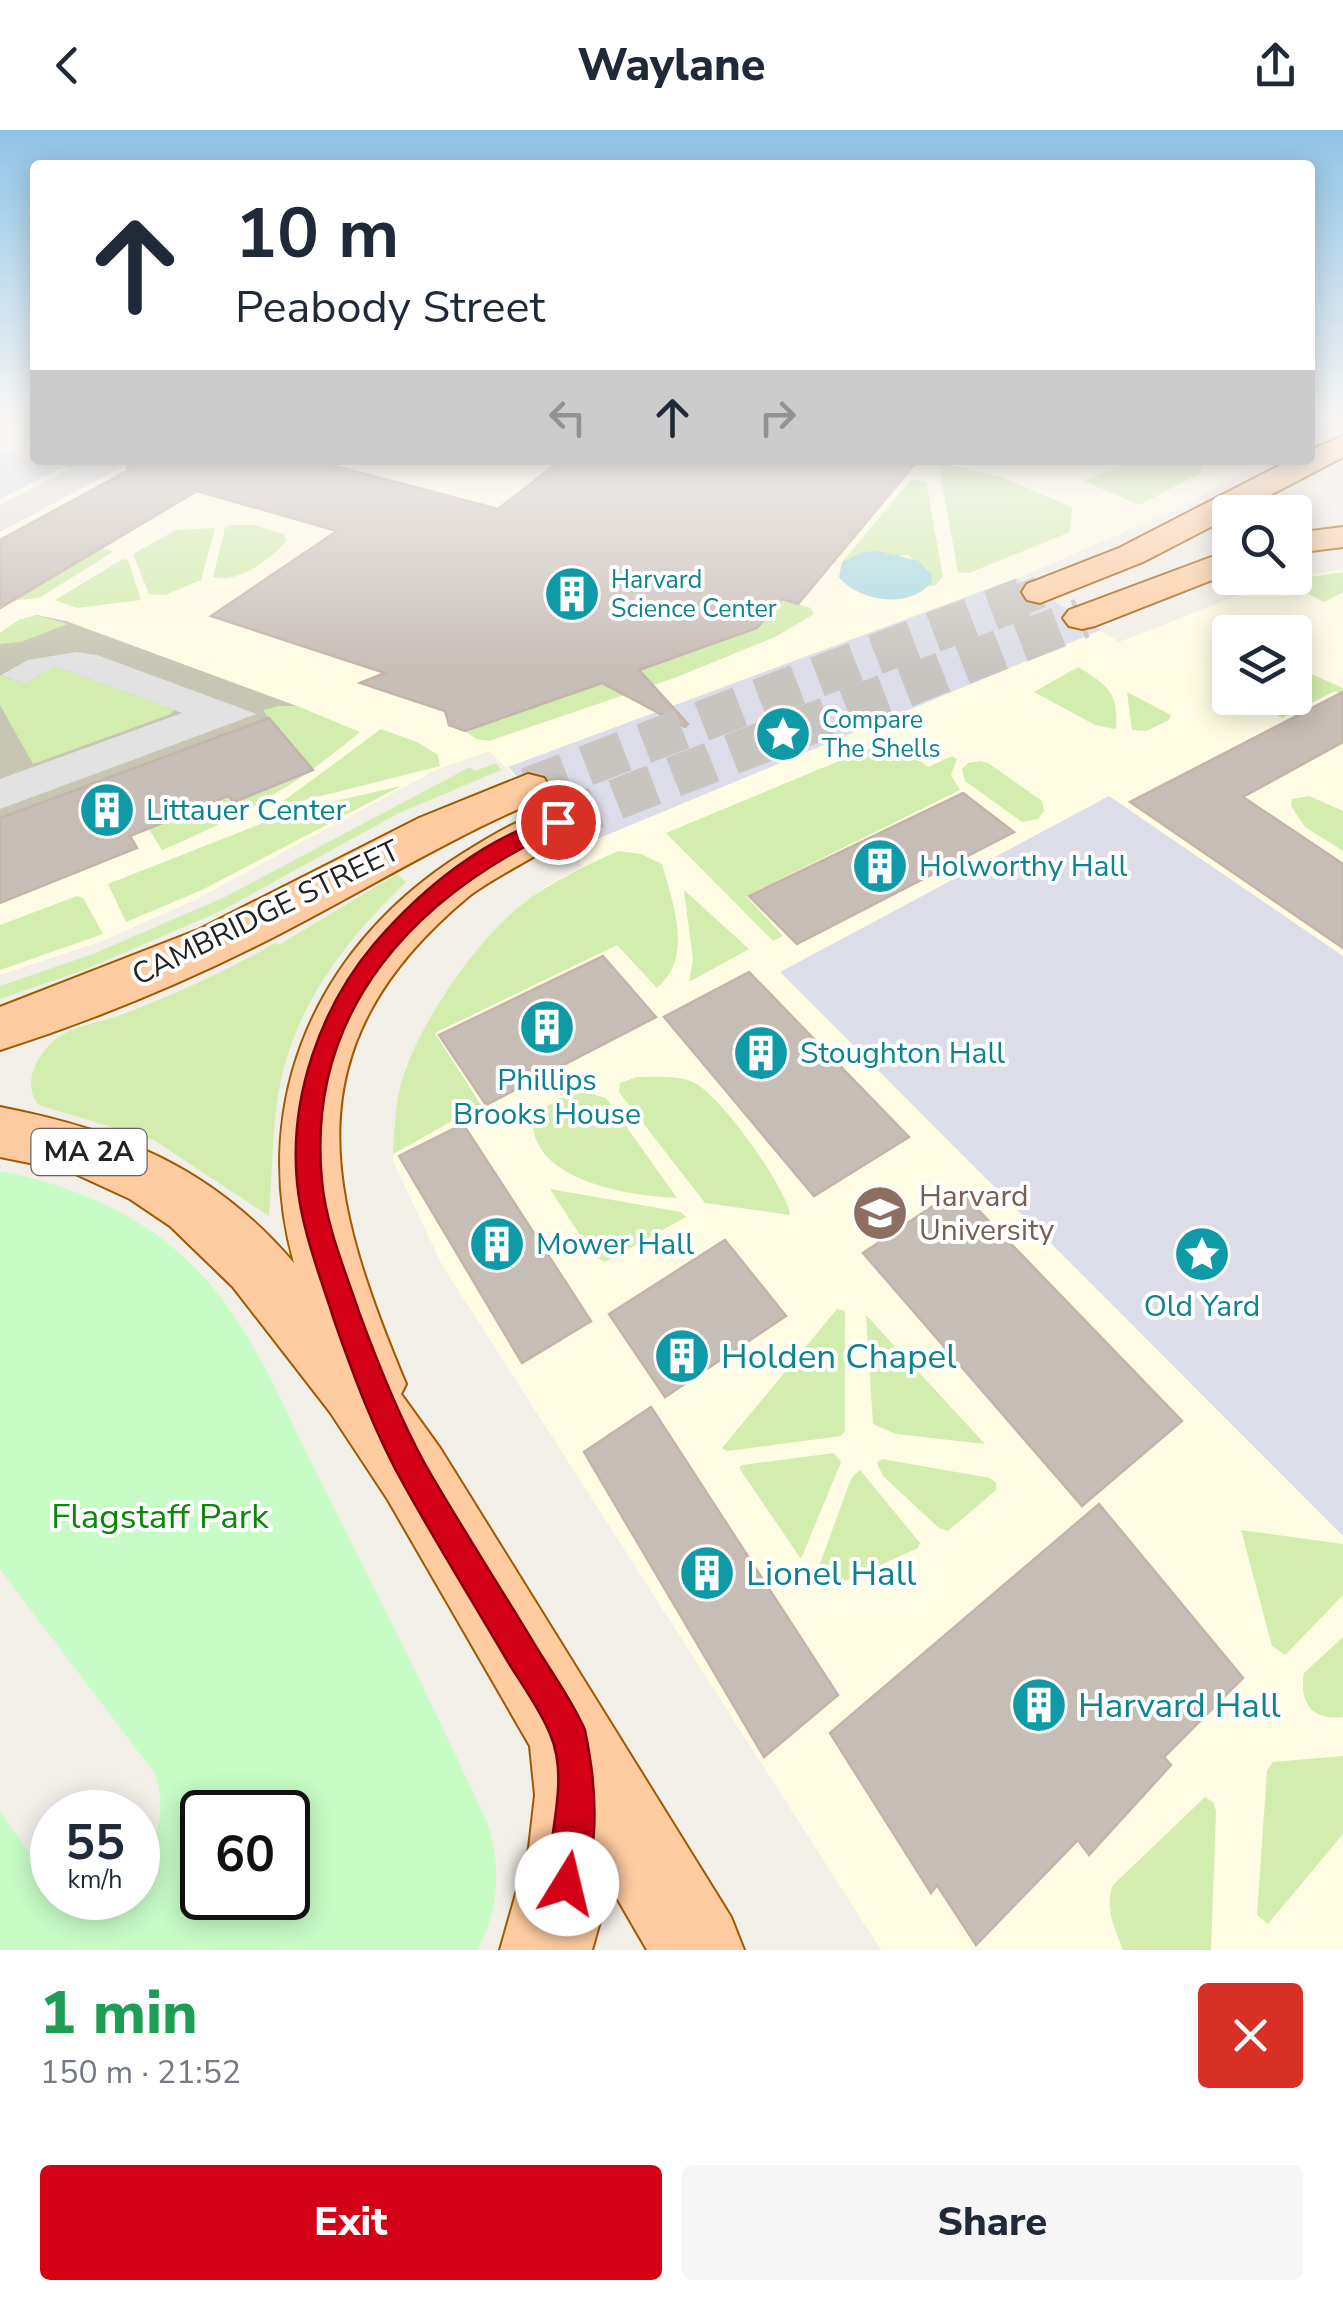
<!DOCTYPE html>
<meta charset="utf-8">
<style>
body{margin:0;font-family:"Nunito Sans",sans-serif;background:#f6f6f7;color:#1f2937;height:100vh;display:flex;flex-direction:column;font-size:38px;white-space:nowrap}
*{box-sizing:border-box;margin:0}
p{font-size:32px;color:#747a83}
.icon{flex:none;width:55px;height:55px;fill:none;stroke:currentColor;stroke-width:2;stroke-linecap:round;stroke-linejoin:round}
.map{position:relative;height:1820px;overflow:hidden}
.panel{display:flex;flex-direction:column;background:#fff;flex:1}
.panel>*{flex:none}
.banner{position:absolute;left:30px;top:30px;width:1285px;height:305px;border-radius:10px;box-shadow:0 5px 25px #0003;background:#fff;color:#1f2937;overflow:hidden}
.buttons{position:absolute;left:1212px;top:365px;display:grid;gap:20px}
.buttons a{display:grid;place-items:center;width:100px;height:100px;border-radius:10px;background:#fff;box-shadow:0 5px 25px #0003;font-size:50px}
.speed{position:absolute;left:30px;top:1660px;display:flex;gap:20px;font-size:50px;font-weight:700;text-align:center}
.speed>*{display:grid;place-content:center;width:130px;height:130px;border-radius:50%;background:#fff;box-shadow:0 5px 25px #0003;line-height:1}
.speed small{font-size:25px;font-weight:400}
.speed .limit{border:5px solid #111;border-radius:15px;background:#fff;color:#111}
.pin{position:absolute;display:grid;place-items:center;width:85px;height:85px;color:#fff;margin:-42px;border:5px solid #fff;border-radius:50%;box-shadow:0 2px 10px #0007}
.me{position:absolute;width:110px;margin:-55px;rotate:9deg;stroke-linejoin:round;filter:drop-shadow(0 0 8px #0008)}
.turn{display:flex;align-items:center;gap:35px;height:210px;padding:0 40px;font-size:45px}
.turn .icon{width:130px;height:130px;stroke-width:2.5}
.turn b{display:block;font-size:70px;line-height:85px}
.lanes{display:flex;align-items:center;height:95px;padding:0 40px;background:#0003;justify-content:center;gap:50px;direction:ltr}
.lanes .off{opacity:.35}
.round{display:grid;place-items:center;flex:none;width:105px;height:105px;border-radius:10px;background:#f6f6f7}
.head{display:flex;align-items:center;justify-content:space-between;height:170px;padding:0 40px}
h1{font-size:60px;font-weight:800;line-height:75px;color:#1e9e55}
.action{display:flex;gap:20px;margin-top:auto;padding:20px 40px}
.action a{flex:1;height:115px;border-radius:10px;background:#d30016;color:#fff;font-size:40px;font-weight:800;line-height:115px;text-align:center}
.action a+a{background:#f6f6f7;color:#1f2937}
header{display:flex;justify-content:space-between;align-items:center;height:130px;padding:0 40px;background:#fff;font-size:45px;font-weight:800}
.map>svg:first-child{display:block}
.education{fill:#fffce4;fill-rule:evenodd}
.construction{fill:#c7c5b3}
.grass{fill:#d3edae}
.park{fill:#c7fcc6;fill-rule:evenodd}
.parking{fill:#e2e2e2}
.plaza{fill:#dcdde8}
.water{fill:#a8dae0}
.building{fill:#c7bdb7;stroke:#c4b3aa;stroke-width:2.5}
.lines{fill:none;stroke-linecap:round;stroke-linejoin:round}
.major-tunnel-far1{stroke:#c8c5c0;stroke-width:32;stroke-dasharray:32 16;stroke-linecap:butt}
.major-tunnel{stroke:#c8c5c0;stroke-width:41;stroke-dasharray:41 21;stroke-linecap:butt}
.major-casing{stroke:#9f5a00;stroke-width:4}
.major{fill:#ffcca1;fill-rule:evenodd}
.route{fill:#d30016;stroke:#89000e;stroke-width:2.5}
.labels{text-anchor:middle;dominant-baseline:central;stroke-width:8;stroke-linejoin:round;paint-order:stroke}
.far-culture-label{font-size:25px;fill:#0d838f;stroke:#fff;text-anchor:start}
.shield{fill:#fff;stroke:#646464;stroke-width:2.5}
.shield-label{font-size:28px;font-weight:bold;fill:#222}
.culture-label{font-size:30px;fill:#0d838f;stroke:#fff;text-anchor:start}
.street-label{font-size:30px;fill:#222;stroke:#fff}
.education-label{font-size:30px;fill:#785e54;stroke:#fff;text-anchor:start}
.near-culture-label{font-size:35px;fill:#0d838f;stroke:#fff;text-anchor:start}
.near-park-label{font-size:35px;fill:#0b8708;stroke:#fff}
</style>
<header><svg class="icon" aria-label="back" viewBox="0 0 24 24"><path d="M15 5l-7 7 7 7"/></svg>Waylane<svg class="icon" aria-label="share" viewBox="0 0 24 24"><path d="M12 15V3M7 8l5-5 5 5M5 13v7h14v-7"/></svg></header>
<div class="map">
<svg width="1343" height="1820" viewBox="0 0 1343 1820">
<rect width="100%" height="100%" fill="#f2eee8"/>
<path class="education" d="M 0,286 L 35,286 L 35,330 L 1267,330 L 1175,380 L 1018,448 L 1119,512 L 1282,448 L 1343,440 L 1343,1820 L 881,1820 L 442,1135 L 393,1031 L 394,991 L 406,936 L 438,878 L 502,793 L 546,756 L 583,736 L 527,658 L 489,621 L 436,640 L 193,771 L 102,811 L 0,845 ZM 1230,502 L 1295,502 L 1295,568 L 1230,568 Z"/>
<path class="construction" d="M 37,485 L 66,491 L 297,576 L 279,576 L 264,581 L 269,588 L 0,688 L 0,503 L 19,490 Z"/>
<g class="grass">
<path d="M 1133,330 L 1204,330 L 1206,332 L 1201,343 L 1139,375 L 1084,351 Z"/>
<path d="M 938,332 L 1001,347 L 1072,377 L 1070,402 L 969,443 L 958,442 Z"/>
<path d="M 911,350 L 926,352 L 943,447 L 935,456 L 928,456 L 927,438 L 907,425 L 842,432 Z"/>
<path d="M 231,395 L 254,395 L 283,404 L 287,410 C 272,429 237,454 213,447 L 225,398 Z"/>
<path d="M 215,398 L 201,450 L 165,465 L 149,464 L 133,424 L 176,400 Z"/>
<path d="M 93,414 L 113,422 L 39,468 L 18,470 L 0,466 L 0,461 L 20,467 L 96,422 Z"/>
<path d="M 123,429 L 128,430 L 141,470 L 77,478 L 55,470 Z"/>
<path d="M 1343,442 L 1343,462 L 1324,472 L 1283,451 Z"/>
<path d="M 756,462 L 811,478 L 814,484 L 775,507 L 677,547 L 489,611 L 476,609 L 465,601 L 589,558 L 586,554 L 606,555 L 620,562 L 649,552 L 640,540 L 652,531 L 657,533 L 757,498 L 766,487 Z"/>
<path d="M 37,485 L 68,494 L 21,512 L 0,514 L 0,503 L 19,490 Z"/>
<path d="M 55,536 L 174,580 L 171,584 L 33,634 L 0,575 L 0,545 L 26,554 Z"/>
<path d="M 1078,537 C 1107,555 1119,562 1116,599 L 1095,595 L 1034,562 Z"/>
<path d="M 1302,540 L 1343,558 L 1343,565 L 1335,561 L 1282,588 L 1249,568 L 1295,568 L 1295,543 Z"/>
<path d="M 1127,562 L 1171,585 L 1169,590 L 1146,601 L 1132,600 Z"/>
<path d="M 279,576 L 297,576 L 360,602 C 294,658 241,686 162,720 L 148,698 L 228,666 L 235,672 L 313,640 L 263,580 Z"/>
<path d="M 381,599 L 417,612 L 438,625 L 440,636 L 274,678 Z"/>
<path d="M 892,609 L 928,637 L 952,626 L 957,629 L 951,645 L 960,660 L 746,766 L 783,806 L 773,811 L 666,703 Z"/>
<path d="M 980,631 L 988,633 L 1042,671 L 1044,681 L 1038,689 L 1022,692 L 965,651 L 962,639 L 968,633 Z"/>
<path d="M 496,633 L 501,640 L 399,683 L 221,781 L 84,840 L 0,869 L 0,856 L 93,824 L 225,767 L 470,637 L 475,641 Z"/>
<path d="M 401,656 L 202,760 L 126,792 L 108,754 L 296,680 Z"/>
<path d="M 1309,666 L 1343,681 L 1343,721 L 1305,697 L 1291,676 L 1292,669 Z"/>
<path d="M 618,721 L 641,724 L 662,734 C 673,775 694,827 657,858 L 617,815 L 435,903 L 481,975 L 393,1024 C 394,994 396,961 408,933 C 428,882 480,806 524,773 C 551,752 587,735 618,721 Z"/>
<path d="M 397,744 L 406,752 C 343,812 289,883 277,972 C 272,1009 272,1048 269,1086 L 154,1010 L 39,975 C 21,955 37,924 56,909 C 72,896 102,892 121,885 C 174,865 226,841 275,813 L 279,815 Z"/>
<path d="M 684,760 L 749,819 L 689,852 L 693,830 Z"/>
<path d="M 77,766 L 83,768 L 103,804 L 0,840 L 0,795 Z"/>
<path d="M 637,947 C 654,947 677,945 693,952 C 719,963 787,1058 790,1085 L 705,1073 L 619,962 L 620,953 Z"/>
<path d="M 585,962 L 606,968 L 677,1068 C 630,1066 527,1051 533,986 L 558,969 Z"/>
<path d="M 550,1059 L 681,1082 L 686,1087 L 605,1132 L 593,1125 Z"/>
<path d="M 837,1179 L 845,1181 L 845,1301 L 841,1306 L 727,1321 L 722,1318 Z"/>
<path d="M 866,1185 L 985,1314 L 896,1304 L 873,1294 Z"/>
<path d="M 834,1323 L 841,1332 L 801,1429 L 739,1338 L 742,1335 Z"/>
<path d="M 882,1329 L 990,1348 L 996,1353 L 996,1360 L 948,1401 L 939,1398 L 883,1346 L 877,1333 Z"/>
<path d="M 860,1340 L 920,1413 L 918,1418 L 825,1460 L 816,1454 L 815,1447 L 851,1349 Z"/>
<path d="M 1241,1400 L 1343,1414 L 1343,1465 L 1285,1525 L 1272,1516 Z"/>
<path d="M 1343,1507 L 1343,1587 C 1312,1591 1299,1573 1304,1543 Z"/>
<path d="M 1343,1626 L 1343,1704 L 1268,1794 L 1257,1785 L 1267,1641 L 1273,1632 Z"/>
<path d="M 1205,1667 L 1213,1672 L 1216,1681 L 1211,1820 L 1123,1820 C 1115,1798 1104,1778 1113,1755 Z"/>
</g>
<path class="park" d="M 0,1041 C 72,1055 142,1084 194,1137 C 249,1191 280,1270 314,1338 C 373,1455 432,1573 487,1692 C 502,1738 499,1776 478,1820 L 0,1820 L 0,1681 L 52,1755 L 52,1768 L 138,1768 C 138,1716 174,1703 155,1644 L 0,1439 ZM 202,1682 L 288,1682 L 288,1768 L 202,1768 Z"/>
<g class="parking">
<path d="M 42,330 L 135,330 L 0,402 L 0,375 L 69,339 Z"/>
<path d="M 76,522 L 97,525 L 257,584 L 0,679 L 0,649 L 182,583 L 55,536 L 26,554 L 1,545 L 28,530 Z"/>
</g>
<g class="plaza">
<path d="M 0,320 L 35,330 L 62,338 L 0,369 Z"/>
<path d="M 1017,448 L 1101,500 L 578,717 L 556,687 L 508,637 Z"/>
<path d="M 1109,666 L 1343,826 L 1343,1406 L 780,842 Z"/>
</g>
<path class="water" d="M 878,421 L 919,431 L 932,445 L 931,453 C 909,479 859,472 839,447 L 842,432 L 863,422 Z"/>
<g class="building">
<path d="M 129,330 L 312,330 L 498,379 L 561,330 L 918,330 L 798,474 L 782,469 L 757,498 L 639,540 L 688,594 L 685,597 L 602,553 L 465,601 L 449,595 L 445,581 L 360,553 L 385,543 L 211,486 L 337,401 L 197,361 L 0,478 L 0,410 L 127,341 Z"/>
<path d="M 1343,562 L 1343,612 L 1243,667 L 1343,734 L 1343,818 L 1130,672 Z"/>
<path d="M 269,588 L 313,640 L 234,672 L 228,666 L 130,706 L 137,718 L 0,773 L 0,688 Z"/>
<path d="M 963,663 L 1014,702 L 797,814 L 749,766 Z"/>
<path d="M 603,826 L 656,887 L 486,975 L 439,905 Z"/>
<path d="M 749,842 L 909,1007 L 814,1066 L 664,887 Z"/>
<path d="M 463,994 L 591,1191 L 522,1233 L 399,1026 Z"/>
<path d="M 958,1059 L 1182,1291 L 1082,1376 L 863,1123 Z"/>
<path d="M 725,1110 L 786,1186 L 665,1267 L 609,1184 Z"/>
<path d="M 651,1277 L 838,1565 L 764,1627 L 584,1322 Z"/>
<path d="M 1099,1374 L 1243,1548 L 1164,1627 L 1171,1635 L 1089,1725 L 1078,1710 L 976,1815 L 937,1755 L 931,1763 L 830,1603 Z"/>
</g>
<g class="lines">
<path class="major-tunnel-far1" d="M 1017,471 L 1040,462"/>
<g class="major-tunnel">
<path d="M 528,658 L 1023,468"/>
<path d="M 558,692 L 1082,488"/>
</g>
<g class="major-casing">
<g id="major">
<path d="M 1343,306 L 1343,327 L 1238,382 L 1230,382 L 1230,387 L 1143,432 L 1040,473 L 1027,470 L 1022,462 L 1027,454 L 1119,418 L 1290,330 L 1310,330 L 1310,320 Z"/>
<path d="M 1343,397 L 1343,417 L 1295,423 L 1295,403 Z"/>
<path d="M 1230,420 L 1230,443 L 1095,496 L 1082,499 L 1069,496 L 1063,488 L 1069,480 Z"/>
<path d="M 528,644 L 544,648 L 550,658 L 544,668 C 450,707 364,761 274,807 C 186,852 94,890 0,920 L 0,877 L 200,799 L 419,688 Z"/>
<path d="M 558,677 L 574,681 L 581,692 C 568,713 494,745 468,767 C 288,917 326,1063 406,1254 L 401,1264 L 440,1318 L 731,1787 L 744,1820 L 647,1820 L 610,1756 L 592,1820 L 500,1820 L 529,1718 L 535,1665 L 530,1616 L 388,1370 L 330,1282 L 233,1157 L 170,1096 L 130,1069 L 69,1041 L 0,1027 L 0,977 C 121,1001 212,1037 294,1133 C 248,968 319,814 462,724 C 492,705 524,686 558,677 Z"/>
</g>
</g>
<use href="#major" class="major"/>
</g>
<linearGradient id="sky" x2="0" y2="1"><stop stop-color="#8ec3e5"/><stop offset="0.53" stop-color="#f9f7f5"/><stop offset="1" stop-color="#f9f7f5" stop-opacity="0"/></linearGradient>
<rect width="1343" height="541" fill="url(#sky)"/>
<path class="route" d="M 558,686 L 564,688 L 564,697 C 418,764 305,878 322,1051 C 326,1095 345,1140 359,1182 C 378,1234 398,1285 425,1334 C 460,1395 499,1455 535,1515 C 552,1543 572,1570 585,1600 C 596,1653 601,1715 580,1767 L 567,1772 L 554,1767 C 537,1727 574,1659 550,1604 C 540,1579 522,1555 508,1532 C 474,1474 438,1416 405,1357 C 375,1304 354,1247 334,1190 C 320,1146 301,1098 297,1052 C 289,968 320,878 374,814 C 422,758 486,706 558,686 Z"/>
<defs>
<g id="building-disc" transform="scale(2.875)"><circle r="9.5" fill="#0f9aa8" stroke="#fff"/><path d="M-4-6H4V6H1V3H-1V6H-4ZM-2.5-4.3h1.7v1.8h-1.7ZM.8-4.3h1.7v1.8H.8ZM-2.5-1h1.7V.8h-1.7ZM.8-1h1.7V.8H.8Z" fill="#fff"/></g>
<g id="sight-disc" transform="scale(2.875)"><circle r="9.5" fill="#0f9aa8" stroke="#fff"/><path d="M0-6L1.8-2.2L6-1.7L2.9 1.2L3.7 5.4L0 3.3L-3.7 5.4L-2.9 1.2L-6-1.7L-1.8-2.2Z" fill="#fff"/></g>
<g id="university-disc" transform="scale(2.875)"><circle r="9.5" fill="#8d6e63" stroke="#fff"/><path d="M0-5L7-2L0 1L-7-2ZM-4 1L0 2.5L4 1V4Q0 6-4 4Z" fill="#fff"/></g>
</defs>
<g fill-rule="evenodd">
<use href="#building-disc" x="572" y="464"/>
<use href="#sight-disc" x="783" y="604"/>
<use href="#building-disc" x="107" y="680"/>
<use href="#building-disc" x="880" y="736"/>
<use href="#building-disc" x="547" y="897"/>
<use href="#building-disc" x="761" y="923"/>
<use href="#university-disc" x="880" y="1083"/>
<use href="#building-disc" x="497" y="1114"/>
<use href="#sight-disc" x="1202" y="1124"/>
<use href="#building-disc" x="682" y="1226"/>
<use href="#building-disc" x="707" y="1443"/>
<use href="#building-disc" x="1039" y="1575"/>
</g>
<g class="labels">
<g class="far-culture-label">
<text x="611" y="450">Harvard<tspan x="611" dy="29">Science Center</tspan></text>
<text x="822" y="590">Compare<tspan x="822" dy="29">The Shells</tspan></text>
</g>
<rect class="shield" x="31.5" y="999" width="115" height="46" rx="8"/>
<g class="shield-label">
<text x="89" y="1022">MA 2A</text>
</g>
<g class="culture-label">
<text x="146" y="680">Littauer Center</text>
<text x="919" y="736">Holworthy Hall</text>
<text x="800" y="923">Stoughton Hall</text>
<text x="547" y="950" text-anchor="middle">Phillips<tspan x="547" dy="34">Brooks House</tspan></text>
<text x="536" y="1114">Mower Hall</text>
<text x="1202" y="1176" text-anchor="middle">Old Yard</text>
</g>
<g class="street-label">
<text transform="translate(266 783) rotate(-26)">CAMBRIDGE STREET</text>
</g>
<g class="education-label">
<text x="919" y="1066">Harvard<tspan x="919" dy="34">University</tspan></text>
</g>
<g class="near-culture-label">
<text x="721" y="1226">Holden Chapel</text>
<text x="746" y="1443">Lionel Hall</text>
<text x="1078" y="1575">Harvard Hall</text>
</g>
<g class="near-park-label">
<text x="160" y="1386">Flagstaff Park</text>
</g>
</g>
</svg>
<div class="buttons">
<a><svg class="icon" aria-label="search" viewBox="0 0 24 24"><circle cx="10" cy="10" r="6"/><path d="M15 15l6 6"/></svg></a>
<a><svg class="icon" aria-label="layers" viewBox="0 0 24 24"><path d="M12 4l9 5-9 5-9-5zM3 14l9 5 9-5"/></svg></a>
</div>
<div class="speed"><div>55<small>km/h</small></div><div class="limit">60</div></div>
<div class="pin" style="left:558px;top:692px;background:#d93025"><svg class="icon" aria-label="arrive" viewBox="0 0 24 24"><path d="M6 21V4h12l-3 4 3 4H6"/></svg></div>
<svg class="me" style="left:567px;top:1754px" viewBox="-20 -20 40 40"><circle r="19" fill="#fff"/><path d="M0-13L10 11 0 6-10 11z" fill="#d30016"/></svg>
<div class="banner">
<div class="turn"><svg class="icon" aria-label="ahead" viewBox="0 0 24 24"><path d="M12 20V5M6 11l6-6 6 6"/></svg><div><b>10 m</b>Peabody Street</div></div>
<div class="lanes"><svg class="icon off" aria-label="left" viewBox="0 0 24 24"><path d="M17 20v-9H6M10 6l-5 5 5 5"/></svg><svg class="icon" aria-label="ahead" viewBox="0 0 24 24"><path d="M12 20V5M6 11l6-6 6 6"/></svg><svg class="icon off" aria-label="right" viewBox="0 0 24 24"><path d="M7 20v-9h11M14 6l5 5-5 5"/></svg></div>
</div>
</div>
<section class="panel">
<div class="head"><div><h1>1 min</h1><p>150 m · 21:52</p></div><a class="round" style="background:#d93025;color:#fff"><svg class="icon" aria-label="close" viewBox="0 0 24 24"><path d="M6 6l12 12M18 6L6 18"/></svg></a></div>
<div class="action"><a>Exit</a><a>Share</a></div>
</section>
